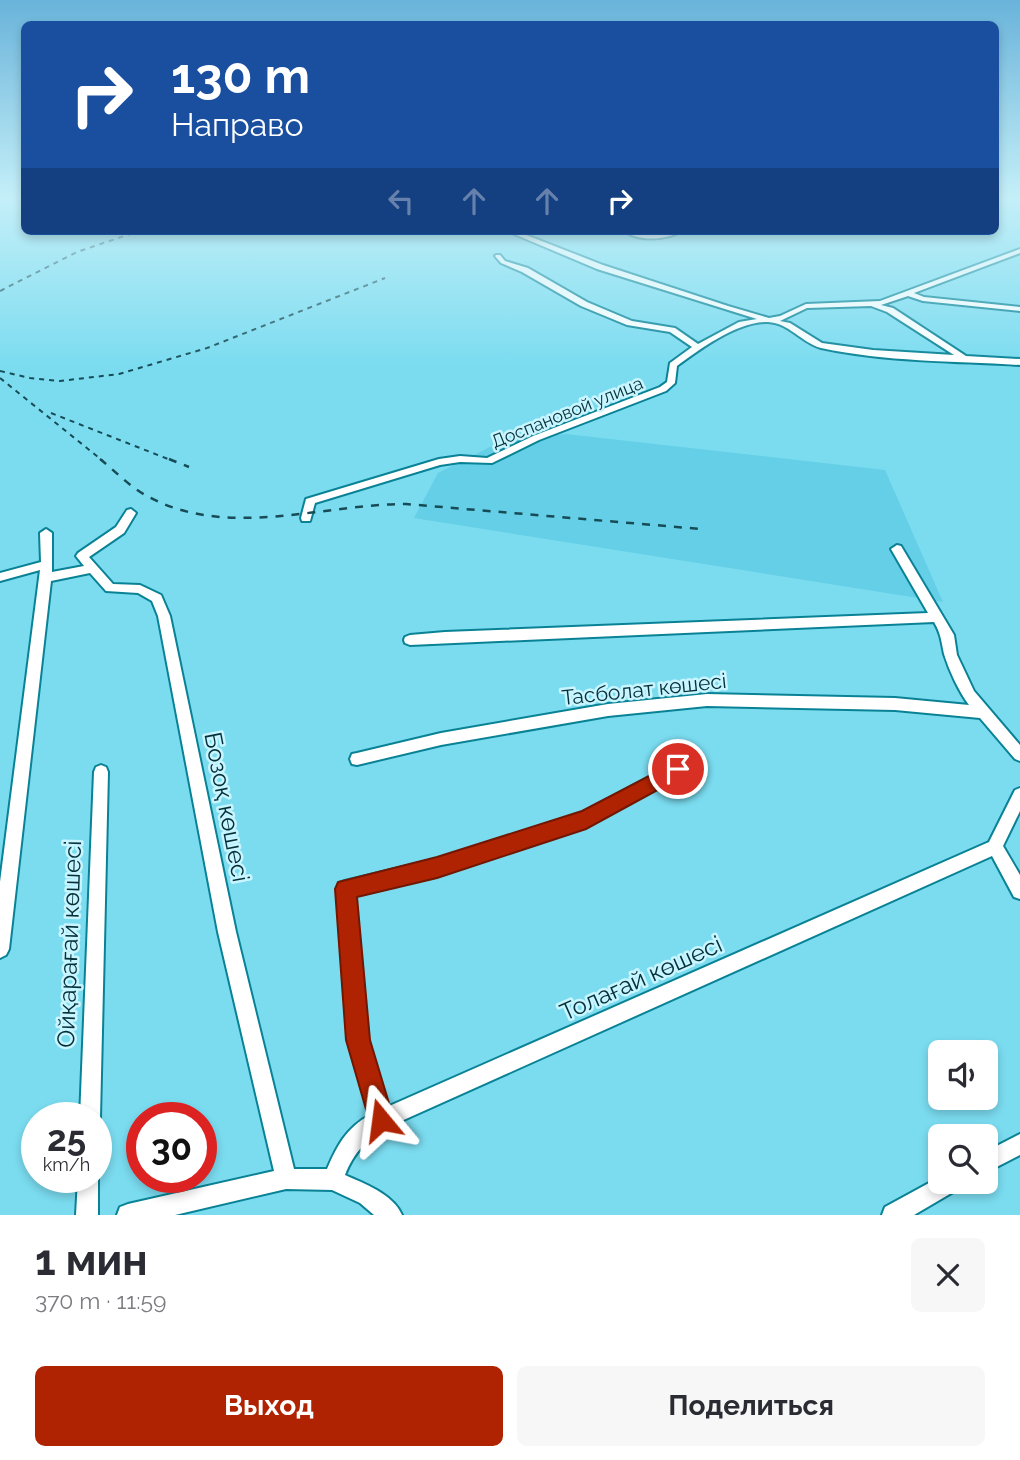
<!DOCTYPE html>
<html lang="ru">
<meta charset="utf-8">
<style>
body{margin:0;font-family:Raleway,sans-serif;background:#f7f7f7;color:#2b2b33;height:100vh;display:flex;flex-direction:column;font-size:26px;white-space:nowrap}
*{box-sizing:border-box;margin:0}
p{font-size:23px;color:#7c7c81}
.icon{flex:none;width:38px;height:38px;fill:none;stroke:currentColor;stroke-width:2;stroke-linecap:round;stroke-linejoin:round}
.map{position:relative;height:1215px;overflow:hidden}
.details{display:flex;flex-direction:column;background:#fff;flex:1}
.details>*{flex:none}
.guide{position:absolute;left:21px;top:21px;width:978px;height:214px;border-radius:10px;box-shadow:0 4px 10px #0003;background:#1a4fa0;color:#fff;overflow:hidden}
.tools{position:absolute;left:928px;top:1040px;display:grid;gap:14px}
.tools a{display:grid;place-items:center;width:70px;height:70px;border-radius:10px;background:#fff;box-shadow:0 4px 10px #0003;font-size:35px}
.speed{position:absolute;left:21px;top:1102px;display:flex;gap:14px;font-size:35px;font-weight:700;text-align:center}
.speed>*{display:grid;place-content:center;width:91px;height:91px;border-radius:50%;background:#fff;box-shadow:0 4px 10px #0003;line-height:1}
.speed small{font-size:18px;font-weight:400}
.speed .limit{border:10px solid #d22;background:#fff;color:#111}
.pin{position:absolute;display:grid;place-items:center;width:60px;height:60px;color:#fff;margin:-30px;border:4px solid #fff;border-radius:50%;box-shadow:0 2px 7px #0007}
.me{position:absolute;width:77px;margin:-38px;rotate:344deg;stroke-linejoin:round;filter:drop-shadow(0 0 5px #0008)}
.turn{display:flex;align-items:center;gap:24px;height:147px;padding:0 35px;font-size:32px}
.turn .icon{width:91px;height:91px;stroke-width:2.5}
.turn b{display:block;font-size:49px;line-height:60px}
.lanes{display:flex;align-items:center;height:66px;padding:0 35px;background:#0003;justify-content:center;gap:35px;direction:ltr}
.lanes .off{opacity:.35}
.round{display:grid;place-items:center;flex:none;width:74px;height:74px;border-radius:10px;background:#f7f7f7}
.head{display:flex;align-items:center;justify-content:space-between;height:119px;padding:0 35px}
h1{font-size:42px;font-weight:700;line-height:52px}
.cta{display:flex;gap:14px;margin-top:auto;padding:14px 35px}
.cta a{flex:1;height:80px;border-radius:10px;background:#b02302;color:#fff;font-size:28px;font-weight:700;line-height:80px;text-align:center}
.cta a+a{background:#f7f7f7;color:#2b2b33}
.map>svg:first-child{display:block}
.built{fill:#64cfe6}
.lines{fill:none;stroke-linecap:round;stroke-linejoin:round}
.minor-casing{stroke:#0a8295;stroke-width:4}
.minor{fill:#fff;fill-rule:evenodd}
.rail-far1{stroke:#174c56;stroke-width:2;stroke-dasharray:5 5;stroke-linecap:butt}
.rail{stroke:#174c56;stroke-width:2.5;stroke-dasharray:8 8;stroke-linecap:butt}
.route{fill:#b02302;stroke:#721701;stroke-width:2}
.labels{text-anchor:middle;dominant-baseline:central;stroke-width:5;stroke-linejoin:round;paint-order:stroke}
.far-street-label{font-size:18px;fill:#043139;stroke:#c8f5ff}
.street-label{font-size:21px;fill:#043139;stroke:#c8f5ff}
.near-street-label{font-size:24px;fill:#043139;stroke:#c8f5ff}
</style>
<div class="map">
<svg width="1020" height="1215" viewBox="0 0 1020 1215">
<rect width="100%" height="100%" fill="#7bdcf0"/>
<path class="built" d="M 566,434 L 885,470 L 943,602 L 414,518 L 438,473 L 502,441 Z"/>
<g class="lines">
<g class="minor-casing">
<g id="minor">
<path d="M 507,231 L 516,231 L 603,265 L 728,306 L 769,318 L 780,316 L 806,304 L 880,301 L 1020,249 L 1020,253 L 914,293 L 924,297 L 1020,307 L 1020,311 L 923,301 L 908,296 L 881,305 L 893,308 L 966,356 L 1020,359 L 1020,365 C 954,361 886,362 821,348 C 802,343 789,323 768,322 C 738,321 700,349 677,366 L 675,383 L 666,391 L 539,440 L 492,463 L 460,462 L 440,465 L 315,503 L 310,521 L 302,521 L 301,518 L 306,499 L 439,459 L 460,456 L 487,458 L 533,436 L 660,387 L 667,382 L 670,363 L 692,347 L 670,332 L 627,325 L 581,306 L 522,272 L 501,263 L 495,256 L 496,255 L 500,255 L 505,261 L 528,268 L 587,302 L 632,321 L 675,328 L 698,344 L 739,322 L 757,319 L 597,269 ZM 871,306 L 887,312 L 954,355 L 873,350 L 822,343 L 790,323 L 780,321 L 807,308 Z"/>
<path d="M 624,231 L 653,234 L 682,231 C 666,240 640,242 624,231 Z"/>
<path d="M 131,509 L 136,513 L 124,533 L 89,557 L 113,584 L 140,585 L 161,595 L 170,616 L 236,932 L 294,1169 L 327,1169 C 337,1146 346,1128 370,1115 L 349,1040 L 337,889 L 339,883 L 345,881 L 437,859 L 582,813 L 673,764 L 678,762 L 683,764 L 685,769 L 683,774 L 586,826 L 437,875 L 354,895 L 367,1040 L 387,1107 L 989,842 L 1015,790 L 1020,788 L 1020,811 L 1003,846 L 1020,875 L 1020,899 L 1014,897 L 992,856 L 388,1127 C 367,1139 354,1152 345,1175 C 365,1184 393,1194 402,1215 L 374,1215 L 360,1203 L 332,1190 L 286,1189 L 175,1215 L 117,1215 L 120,1207 L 128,1204 L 274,1171 L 218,932 L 158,616 L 152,601 L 138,593 L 106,591 L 90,573 L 51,581 L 9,949 L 6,955 L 0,958 L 0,882 L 40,570 L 0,581 L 0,573 L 41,562 L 40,533 L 46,529 L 52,533 L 52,572 L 84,566 L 76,556 L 78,553 L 116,527 L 127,510 Z"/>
<path d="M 897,545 L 901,546 L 954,635 L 957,655 L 974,691 L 1020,745 L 1020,761 L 1015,759 L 980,718 L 895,710 L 707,706 L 608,716 L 441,745 L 357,765 L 352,764 L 350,759 L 352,754 L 357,753 L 441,733 L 608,704 L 707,694 L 895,698 L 969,705 C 959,692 949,670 944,654 C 941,640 941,634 934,622 L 410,645 L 405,643 L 404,640 L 405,637 L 410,635 L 445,632 L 928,613 L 891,549 Z"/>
<path d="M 101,765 L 106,767 L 108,772 L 100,1118 L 96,1125 L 96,1118 L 80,1118 L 94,772 L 96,767 Z"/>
<path d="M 1020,1134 L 1020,1155 L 985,1173 L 985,1152 Z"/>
<path d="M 96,1173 L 98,1178 L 98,1215 L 76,1215 L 78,1178 L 96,1178 Z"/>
<path d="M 940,1177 L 940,1181 L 963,1181 L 960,1188 L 914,1215 L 882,1215 L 885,1207 Z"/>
</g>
</g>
<use href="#minor" class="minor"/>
<g class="rail-far1">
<path d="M 0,291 L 77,252 L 139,231"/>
<path d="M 0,371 L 30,378 L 60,381 L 119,374 L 207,348 L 385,278"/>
<path d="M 0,378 L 103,461"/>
<path d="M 51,413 L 173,461"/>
</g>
<g class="rail">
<path d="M 100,459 C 115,471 130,487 147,496 C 227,540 321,504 406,504 L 701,529"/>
<path d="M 169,459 L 189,467"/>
</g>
</g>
<linearGradient id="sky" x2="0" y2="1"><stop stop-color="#69b3da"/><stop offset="0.54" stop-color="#c4eff8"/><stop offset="1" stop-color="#c4eff8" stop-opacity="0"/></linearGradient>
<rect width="1020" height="366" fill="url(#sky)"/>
<path class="route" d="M 678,761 L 685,763 L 687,769 L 685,775 L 586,829 L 437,878 L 357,897 L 370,1040 L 394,1120 L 390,1130 L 381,1133 L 372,1130 L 346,1040 L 335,889 L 338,882 L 437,857 L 582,811 Z"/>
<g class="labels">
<g class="far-street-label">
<text transform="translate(567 412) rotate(-22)">Доспановой улица</text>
</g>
<g class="street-label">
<text transform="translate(644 689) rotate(-6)">Тасболат көшесі</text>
</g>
<g class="near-street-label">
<text transform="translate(227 807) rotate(79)">Бозоқ көшесі</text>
<text transform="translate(69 944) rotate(-88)">Ойқарағай көшесі</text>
<text transform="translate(641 978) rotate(-24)">Толағай көшесі</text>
</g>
</g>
</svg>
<div class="tools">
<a><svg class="icon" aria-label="sound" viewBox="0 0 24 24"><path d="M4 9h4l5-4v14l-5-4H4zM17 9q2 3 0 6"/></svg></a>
<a><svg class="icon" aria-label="search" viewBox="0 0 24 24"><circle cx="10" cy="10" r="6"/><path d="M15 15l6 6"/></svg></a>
</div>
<div class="speed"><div>25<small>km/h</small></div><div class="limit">30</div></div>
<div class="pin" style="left:678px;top:769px;background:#d93025"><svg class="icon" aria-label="arrive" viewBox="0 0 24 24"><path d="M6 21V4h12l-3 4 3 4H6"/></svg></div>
<svg class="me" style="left:381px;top:1120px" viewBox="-20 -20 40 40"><path d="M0-17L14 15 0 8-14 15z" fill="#b02302" stroke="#fff" stroke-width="4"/></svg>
<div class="guide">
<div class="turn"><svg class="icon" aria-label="right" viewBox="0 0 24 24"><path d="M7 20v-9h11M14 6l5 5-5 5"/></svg><div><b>130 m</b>Направо</div></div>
<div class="lanes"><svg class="icon off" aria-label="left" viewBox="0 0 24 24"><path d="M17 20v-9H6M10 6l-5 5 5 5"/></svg><svg class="icon off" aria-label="ahead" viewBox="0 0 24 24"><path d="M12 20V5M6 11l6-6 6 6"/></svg><svg class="icon off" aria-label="ahead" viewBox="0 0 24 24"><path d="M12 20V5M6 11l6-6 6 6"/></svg><svg class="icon" aria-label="right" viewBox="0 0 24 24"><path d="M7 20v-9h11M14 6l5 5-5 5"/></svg></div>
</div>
</div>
<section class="details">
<div class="head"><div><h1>1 мин</h1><p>370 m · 11:59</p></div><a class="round"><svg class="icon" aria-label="close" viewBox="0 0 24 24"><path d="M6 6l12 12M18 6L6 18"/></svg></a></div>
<div class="cta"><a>Выход</a><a>Поделиться</a></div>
</section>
